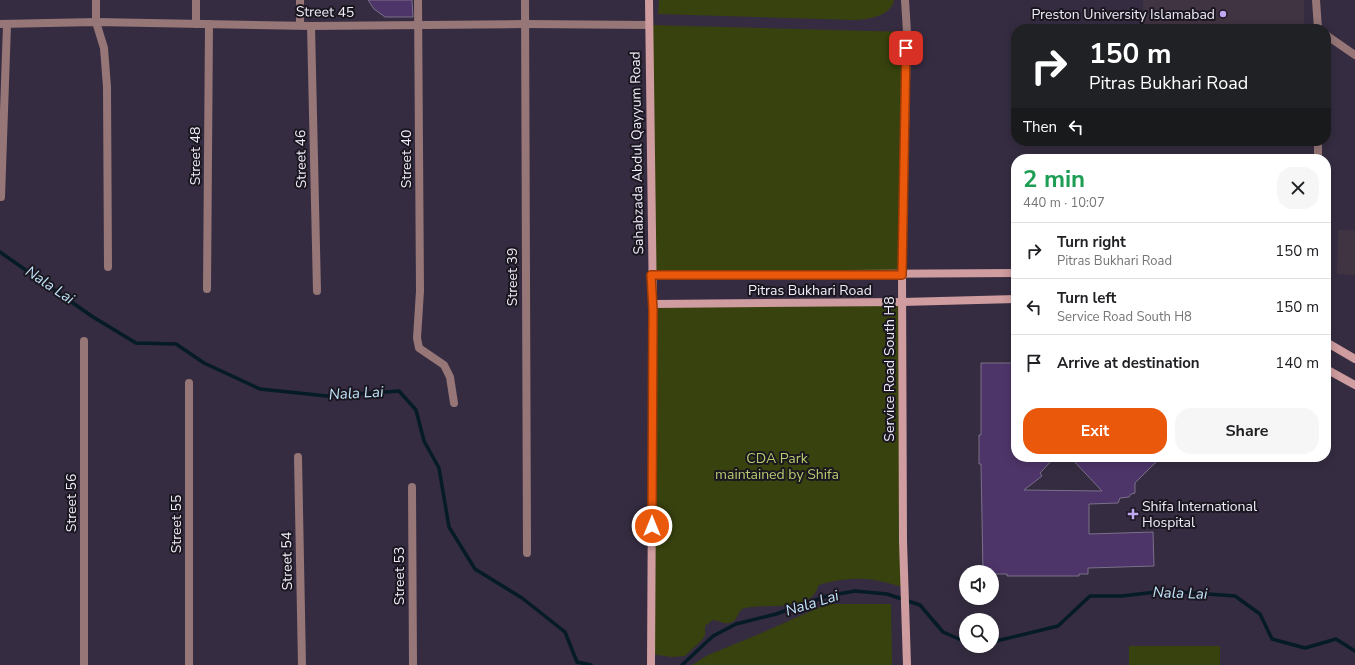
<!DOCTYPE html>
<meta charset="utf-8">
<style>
body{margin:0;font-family:"Nunito Sans",sans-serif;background:#f6f6f6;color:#202124;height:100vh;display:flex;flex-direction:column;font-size:15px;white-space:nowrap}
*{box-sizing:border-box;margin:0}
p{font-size:13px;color:#757577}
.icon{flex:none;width:22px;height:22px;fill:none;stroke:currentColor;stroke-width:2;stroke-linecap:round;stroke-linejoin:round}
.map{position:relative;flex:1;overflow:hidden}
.sheet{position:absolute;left:1011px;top:154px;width:320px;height:308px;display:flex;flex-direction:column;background:#fff;border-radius:16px;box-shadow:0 2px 10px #0003}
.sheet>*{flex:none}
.banner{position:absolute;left:1011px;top:24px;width:320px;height:122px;border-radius:16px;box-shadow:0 2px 10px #0003;background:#202124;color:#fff;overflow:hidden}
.buttons{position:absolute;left:959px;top:565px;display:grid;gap:8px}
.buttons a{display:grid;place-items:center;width:40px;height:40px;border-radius:50%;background:#fff;box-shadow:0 2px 10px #0003;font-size:20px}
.pin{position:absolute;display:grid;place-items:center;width:34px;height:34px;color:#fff;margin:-17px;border-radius:8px;box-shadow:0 2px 6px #0006}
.me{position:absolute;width:44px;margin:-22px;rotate:0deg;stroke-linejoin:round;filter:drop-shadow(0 0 3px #0008)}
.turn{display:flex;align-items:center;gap:14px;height:84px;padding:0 12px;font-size:18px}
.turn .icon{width:52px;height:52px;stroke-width:2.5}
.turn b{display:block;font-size:28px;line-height:34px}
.then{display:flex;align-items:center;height:38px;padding:0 12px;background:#0003;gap:8px;font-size:15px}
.round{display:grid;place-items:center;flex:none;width:42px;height:42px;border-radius:16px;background:#f6f6f6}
.overview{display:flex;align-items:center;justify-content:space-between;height:68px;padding:0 12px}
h1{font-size:24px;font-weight:700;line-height:30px;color:#1e9e55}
.action{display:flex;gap:8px;margin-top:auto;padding:8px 12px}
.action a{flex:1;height:46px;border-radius:16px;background:#ea580c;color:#fff;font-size:16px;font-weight:700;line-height:46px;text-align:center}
.action a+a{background:#f6f6f6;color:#202124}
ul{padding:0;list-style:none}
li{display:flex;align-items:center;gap:12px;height:56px;padding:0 12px;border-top:1px solid #e0e0e0}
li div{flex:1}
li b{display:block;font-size:15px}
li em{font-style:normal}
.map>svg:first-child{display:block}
.education{fill:#413442}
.green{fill:#38420e}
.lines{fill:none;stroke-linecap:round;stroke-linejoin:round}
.stream{stroke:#051b26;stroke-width:3.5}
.building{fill:#4e3569;stroke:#7a7088}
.street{stroke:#967677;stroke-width:8}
.secondary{stroke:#cf9c9f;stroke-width:8}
.route-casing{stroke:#983908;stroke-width:10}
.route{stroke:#ea580c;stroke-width:7}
.poi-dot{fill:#c0a8f4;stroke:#1b1720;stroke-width:1.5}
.labels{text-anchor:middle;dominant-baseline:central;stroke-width:4;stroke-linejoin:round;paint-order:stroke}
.street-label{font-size:14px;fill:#f1ecf9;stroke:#1b1720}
.poi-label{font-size:14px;fill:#f1ecf9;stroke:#1b1720;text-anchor:end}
.park-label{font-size:14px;fill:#b6cb70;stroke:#1b1720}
.water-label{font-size:15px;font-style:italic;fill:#c1e5fb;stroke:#1b1720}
</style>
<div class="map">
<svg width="1355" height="665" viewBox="0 0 1355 665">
<rect width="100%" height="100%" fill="#352c41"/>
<g class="education">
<rect x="1143" y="0" width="161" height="29"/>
<path d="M 1338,230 L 1355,230 L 1355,275 L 1337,274 Z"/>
</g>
<g class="green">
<path d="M 659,0 L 894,0 C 891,16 869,19 856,20 L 658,14 Z"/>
<path d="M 649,25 L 907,32 L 902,275 L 651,275 Z"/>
<path d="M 902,302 L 905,588 C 871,577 856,576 821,584 L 818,586 C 812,613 765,603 745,608 C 736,610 739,623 728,623 C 723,624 718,620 713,620 L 705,626 L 705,635 L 702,640 L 685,656 L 672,657 L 651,654 L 653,304 Z"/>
<path d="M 827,604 L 891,604 L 892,665 L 692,665 L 708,655 L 757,635 Z"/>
<rect x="1129" y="646" width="91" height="19"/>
</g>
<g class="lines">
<g class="stream">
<path d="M 0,252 L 93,317 L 136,343 L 176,344 L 204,363 L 260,389 L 327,396 L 399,391 L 416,410 L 424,441 L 439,468 L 449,527 L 475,569 L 522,598 L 565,632 L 577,662 L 591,665"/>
<path d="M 992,642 L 1058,626 L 1090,596 L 1122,596 L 1165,591 L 1235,596 L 1260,614 L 1272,639 L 1305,648 L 1336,639 L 1355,651"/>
<path d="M 682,665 L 713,636 L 736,624 L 776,614 L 827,596 L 855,591 L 887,594 L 920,605 L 943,632 L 966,642"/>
</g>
</g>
<g class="building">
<path d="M 368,0 L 412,0 L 413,17 L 385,17 L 374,9 Z"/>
<path d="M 981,363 L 1016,363 L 1016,457 L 1055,457 L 1040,473 L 1042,476 L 1024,490 L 1102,491 L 1070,457 L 1161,457 L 1135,483 L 1135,493 L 1131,494 L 1129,497 L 1120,498 L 1118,503 L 1089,504 L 1089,534 L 1153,532 L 1154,566 L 1088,568 L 1088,574 L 1079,574 L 1079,576 L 1007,576 L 1007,574 L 992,574 L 992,572 L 983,572 L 981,464 L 979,464 L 979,435 L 981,435 Z"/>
</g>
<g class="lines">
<g class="street">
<path d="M 96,0 L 96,22 L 104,48 L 107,87 L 108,267"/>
<path d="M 196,0 L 196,24"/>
<path d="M 418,0 L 420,291 L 417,338 L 419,348 L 444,365 L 450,377 L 454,403"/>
<path d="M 525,0 L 527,553"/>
<path d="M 1316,0 L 1318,29"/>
<path d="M 0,24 L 96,22 L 311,26 L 525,24 L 649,25"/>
<path d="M 300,25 L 300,0"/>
<path d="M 311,26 L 317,291"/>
<path d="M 1326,35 L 1355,55"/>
<path d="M 1318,141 L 1318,159"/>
<path d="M 1,197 L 7,25"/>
<path d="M 902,275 L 907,32 L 905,0"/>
<path d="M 207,289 L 209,24"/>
<path d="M 189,383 L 189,665"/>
<path d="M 298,457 L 302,665"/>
<path d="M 412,487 L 413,665"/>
<path d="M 84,665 L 84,341"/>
</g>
<g class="secondary">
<path d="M 649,0 L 653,310 L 651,665"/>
<path d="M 651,275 L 1016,273"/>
<path d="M 902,275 L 903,541 L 907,665"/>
<path d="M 653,304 L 902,302 L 1016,299"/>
<path d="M 1326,342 L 1355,359"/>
<path d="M 1326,369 L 1355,385"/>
</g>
</g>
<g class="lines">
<g class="route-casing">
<path id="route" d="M 652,526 L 653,310 L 651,275 L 902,275 L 906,48"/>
</g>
<use href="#route" class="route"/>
</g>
<g class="poi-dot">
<circle cx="1223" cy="14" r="4"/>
<path d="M1131 508h4v4h4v4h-4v4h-4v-4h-4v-4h4z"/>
</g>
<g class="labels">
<g class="street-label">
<text transform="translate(325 12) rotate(1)">Street 45</text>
<text transform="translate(637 153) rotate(-91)">Sahabzada Abdul Qayyum Road</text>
<text transform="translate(195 156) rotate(-90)">Street 48</text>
<text transform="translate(301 159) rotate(-91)">Street 46</text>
<text transform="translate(406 159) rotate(-90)">Street 40</text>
<text transform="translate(512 277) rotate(-90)">Street 39</text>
<text x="810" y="290">Pitras Bukhari Road</text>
<text transform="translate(889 369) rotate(-90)">Service Road South H8</text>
<text transform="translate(71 503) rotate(-90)">Street 56</text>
<text transform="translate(176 524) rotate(-90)">Street 55</text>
<text transform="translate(287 561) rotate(-91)">Street 54</text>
<text transform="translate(399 576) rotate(-90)">Street 53</text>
</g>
<g class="poi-label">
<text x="1215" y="14">Preston University Islamabad</text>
<text x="1142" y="506" text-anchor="start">Shifa International<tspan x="1142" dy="16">Hospital</tspan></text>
</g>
<g class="park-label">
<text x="777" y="458">CDA Park<tspan x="777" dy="16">maintained by Shifa</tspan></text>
</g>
<g class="water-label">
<text transform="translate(50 285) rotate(34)">Nala Lai</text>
<text transform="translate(356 393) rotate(-3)">Nala Lai</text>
<text transform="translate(1180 593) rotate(2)">Nala Lai</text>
<text transform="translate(812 603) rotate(-17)">Nala Lai</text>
</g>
</g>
</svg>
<div class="buttons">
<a><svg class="icon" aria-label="sound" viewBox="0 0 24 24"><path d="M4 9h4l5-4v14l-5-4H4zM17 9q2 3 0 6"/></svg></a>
<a><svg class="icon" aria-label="search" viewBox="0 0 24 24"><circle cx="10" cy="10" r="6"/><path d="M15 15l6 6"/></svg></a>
</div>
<div class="pin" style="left:906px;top:48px;background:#d93025"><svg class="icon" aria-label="arrive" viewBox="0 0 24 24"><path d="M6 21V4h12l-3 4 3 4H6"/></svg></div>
<svg class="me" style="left:652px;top:526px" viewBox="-20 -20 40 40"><circle r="17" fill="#ea580c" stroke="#fff" stroke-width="3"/><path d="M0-11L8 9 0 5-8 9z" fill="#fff"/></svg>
<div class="banner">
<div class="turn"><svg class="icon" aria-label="right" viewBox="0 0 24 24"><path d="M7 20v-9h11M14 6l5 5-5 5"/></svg><div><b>150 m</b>Pitras Bukhari Road</div></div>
<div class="then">Then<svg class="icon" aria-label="left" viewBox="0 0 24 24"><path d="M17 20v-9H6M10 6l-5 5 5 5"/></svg></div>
</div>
<section class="sheet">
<div class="overview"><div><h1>2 min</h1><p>440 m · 10:07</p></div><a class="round"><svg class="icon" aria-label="close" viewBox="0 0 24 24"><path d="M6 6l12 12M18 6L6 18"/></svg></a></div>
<ul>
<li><svg class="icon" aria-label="right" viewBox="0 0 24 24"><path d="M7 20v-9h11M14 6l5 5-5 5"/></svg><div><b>Turn right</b><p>Pitras Bukhari Road</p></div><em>150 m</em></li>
<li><svg class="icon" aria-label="left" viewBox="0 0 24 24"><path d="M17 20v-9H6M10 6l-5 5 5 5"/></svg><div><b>Turn left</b><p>Service Road South H8</p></div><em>150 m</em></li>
<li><svg class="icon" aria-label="arrive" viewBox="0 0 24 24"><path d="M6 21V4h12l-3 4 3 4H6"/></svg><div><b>Arrive at destination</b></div><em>140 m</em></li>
</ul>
<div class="action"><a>Exit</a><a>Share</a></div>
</section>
</div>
